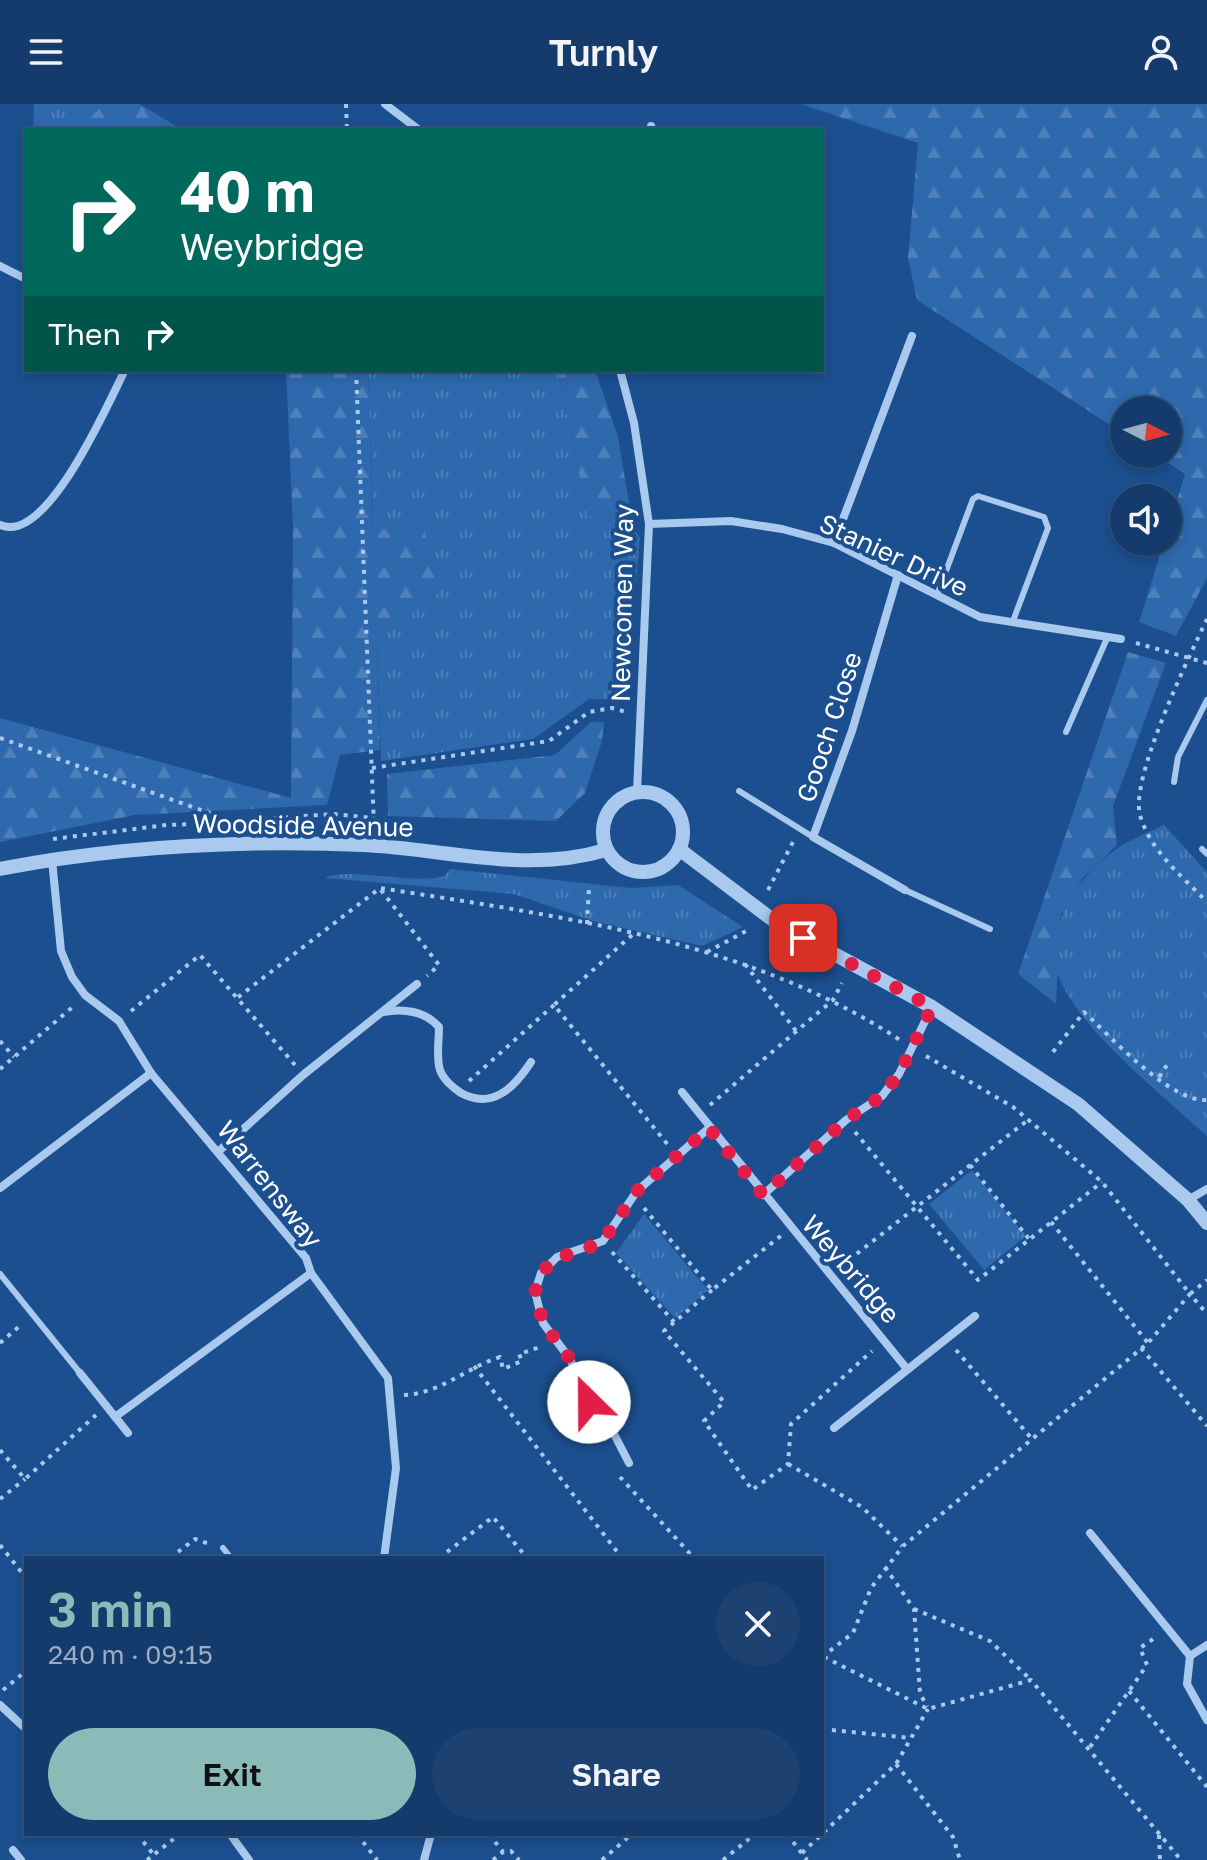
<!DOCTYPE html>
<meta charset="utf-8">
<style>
body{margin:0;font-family:"Golos Text",sans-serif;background:#1d4271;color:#f1f3f6;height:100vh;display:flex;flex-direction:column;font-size:30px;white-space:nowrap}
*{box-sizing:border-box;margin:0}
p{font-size:26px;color:#9dadc1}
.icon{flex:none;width:44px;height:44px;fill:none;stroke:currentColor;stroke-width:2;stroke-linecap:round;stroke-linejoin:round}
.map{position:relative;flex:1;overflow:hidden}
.sheet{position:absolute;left:24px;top:1452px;width:800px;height:280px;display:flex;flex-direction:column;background:#143b6b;border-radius:0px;box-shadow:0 4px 12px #0003,0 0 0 2px #33557e}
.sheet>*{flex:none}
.top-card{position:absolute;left:24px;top:24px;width:800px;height:244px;border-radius:0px;box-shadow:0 4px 12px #0003,0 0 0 2px #33557e;background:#00695c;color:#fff;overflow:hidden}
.needle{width:52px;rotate:96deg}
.tools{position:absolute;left:1110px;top:292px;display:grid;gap:16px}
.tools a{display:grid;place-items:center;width:72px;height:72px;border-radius:50%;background:#143b6b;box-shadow:0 4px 12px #0003,0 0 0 2px #33557e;font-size:40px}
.pin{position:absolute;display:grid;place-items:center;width:68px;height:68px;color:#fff;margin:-34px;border-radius:16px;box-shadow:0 4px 12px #0006}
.me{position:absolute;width:88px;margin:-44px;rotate:337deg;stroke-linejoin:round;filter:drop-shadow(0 0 6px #0008)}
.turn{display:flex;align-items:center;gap:28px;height:168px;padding:0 24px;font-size:36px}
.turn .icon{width:104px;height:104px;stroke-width:2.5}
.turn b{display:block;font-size:56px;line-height:68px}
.then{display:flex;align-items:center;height:76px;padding:0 24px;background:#0003;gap:16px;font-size:30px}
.round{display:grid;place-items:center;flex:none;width:84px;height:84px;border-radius:42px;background:#1d4271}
.head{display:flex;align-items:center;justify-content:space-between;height:136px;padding:0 24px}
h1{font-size:48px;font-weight:600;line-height:60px;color:#8bbbb9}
.cta{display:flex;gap:16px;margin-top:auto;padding:16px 24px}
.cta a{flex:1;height:92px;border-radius:48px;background:#8bbbb9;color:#111;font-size:32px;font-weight:600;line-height:92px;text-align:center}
.cta a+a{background:#1d4271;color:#f1f3f6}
header{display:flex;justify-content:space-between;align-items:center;height:104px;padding:0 24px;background:#143b6b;font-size:36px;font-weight:600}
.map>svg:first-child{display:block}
.grass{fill:url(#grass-tufts)}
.forest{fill:url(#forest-firs)}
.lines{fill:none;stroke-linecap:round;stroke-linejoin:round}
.path{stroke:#a9c9ee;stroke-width:4;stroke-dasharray:4 6;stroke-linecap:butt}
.service{stroke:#a9c9ee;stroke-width:6}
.minor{stroke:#a9c9ee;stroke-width:8}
.tertiary{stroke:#a9c9ee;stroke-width:14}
.route{stroke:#e11d48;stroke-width:14;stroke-dasharray:0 25.2}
.labels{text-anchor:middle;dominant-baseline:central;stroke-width:8;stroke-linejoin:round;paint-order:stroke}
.street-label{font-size:26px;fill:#fff;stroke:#1b4f8f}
</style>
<header><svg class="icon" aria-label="menu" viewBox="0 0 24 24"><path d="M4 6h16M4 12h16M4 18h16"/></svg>Turnly<svg class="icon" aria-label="person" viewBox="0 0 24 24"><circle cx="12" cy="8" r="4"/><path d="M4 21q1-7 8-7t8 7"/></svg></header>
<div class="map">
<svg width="1207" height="1756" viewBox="0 0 1207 1756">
<defs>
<pattern id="grass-tufts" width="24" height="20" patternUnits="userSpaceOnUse" patternTransform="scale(2)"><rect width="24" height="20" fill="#2e69ad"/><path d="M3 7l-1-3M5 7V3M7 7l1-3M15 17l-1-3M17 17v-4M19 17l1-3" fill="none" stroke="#4d80b9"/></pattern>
<pattern id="forest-firs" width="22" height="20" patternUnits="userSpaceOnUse" patternTransform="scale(2)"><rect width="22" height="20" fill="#2e69ad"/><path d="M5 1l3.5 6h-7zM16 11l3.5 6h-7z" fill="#4d80b9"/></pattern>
</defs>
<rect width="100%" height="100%" fill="#1b4f8f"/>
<g class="grass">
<path d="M 34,0 L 104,0 L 92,13 L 95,26 L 33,26 Z"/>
<path d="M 368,266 L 558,266 L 587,411 L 633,423 L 640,434 L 625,596 L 589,595 L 533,635 L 381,657 Z"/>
<path d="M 1164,721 L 1207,768 L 1207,1032 C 1165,993 1071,920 1056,865 C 1050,844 1059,812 1070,795 C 1098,752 1118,741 1164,721 Z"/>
<path d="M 450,765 L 631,784 L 678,781 L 743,823 L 702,842 L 593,817 L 514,790 L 325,774 C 345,762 414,781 445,772 Z"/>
<path d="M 972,1066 L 1026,1132 L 984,1166 L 929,1100 Z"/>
<path d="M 644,1110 L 708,1186 L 675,1214 L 616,1149 Z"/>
</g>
<g class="forest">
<path d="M 104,0 L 139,0 L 183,26 L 95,26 L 91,13 Z"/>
<path d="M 801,0 L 1207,0 L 1207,474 L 1176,532 L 1139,518 L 1164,438 L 1168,438 L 1168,425 L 1185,370 L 1155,350 L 1168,350 L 1168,306 L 1124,306 L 1124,330 L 917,196 L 908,154 L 918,39 Z"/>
<path d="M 286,266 L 368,266 L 373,426 L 424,423 L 437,490 L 377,537 L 380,646 L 340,651 L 327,701 L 135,711 L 0,738 L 0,614 L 291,694 L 293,424 Z"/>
<path d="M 558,266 L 595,266 L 618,333 L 633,423 L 587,411 Z"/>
<path d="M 1128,548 L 1166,559 L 1113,702 L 1117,741 L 1084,773 L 1060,812 L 1056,900 L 1018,870 Z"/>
<path d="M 591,618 L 604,618 L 602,637 L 585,689 L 556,717 L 388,712 L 387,670 L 555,651 Z"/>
</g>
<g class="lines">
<g class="path">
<path d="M 346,0 L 347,26"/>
<path d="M 356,266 L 374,723"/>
<path d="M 1207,515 C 1189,553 1130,674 1140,711 C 1150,747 1182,772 1207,798"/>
<path d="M 1136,539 L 1207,559"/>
<path d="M 0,634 L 212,710 L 222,718 L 333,710 L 374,714"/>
<path d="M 372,664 L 549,637 L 589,608 L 612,604 L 626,608"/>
<path d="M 53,735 L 167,721 L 222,719"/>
<path d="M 381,786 L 439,861 L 427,872"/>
<path d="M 768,786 L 794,736"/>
<path d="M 587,820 L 589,783"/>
<path d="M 632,831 L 554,901 L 668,1041"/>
<path d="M 707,848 L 748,826"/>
<path d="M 745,860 L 796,927"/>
<path d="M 131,907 L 200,851 L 237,894"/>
<path d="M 0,937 L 14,953"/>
<path d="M 1053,948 L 1084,908 C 1110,932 1171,999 1207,996"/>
<path d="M 926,952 L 1013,1003 L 1102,1078 L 1190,1190 L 1207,1176"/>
<path d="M 295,961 L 237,894 L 380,784 C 557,812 746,835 900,936"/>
<path d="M 0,965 L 75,901"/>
<path d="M 1159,973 L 1169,958"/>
<path d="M 469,977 L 554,901"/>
<path d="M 710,1001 L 833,896 L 842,879"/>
<path d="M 855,1028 L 978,1176 L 1102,1078"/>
<path d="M 970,1061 L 1029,1135"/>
<path d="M 644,1104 L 712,1186 L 782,1131"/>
<path d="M 1051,1118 L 1148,1239"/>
<path d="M 612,1148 L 674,1218"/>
<path d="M 841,1162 L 1028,1016"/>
<path d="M 712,1186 L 664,1227 L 724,1298 L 704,1317 L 752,1386 L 788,1360 L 791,1320 L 872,1247"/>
<path d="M 0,1239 L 22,1220"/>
<path d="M 1141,1244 L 1207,1322"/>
<path d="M 956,1246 L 1032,1335"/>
<path d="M 474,1262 L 622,1454"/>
<path d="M 404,1291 C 439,1290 466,1264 500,1253 L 503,1265 L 522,1257 L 519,1250 L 543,1242"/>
<path d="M 0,1346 L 25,1375 L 96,1311"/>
<path d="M 788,1360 L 862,1403 L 902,1442"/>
<path d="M 620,1373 L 694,1454"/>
<path d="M 0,1395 L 25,1375"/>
<path d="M 0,1441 L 26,1474"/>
<path d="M 170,1454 L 195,1435 L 212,1441"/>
<path d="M 439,1454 L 493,1413 L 527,1454"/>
<path d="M 885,1463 L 914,1505 L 920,1589 L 927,1603"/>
<path d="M 914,1505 L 990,1537 L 1031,1576"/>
<path d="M 822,1553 L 853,1529 L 871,1484 L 903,1442 L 1148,1239 L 1190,1190 L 1207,1210"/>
<path d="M 824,1553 L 928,1605 L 1031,1576 L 1181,1756"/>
<path d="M 3,1586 L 26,1567"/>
<path d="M 1129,1587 L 1207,1683"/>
<path d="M 822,1625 L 911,1634"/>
<path d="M 1090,1643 L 1147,1561 L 1140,1544 L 1156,1533"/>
<path d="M 896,1660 L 953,1733 L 960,1756"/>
<path d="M 137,1730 L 154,1751"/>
<path d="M 357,1730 L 377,1756"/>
<path d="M 489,1730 L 503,1748 L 511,1747 L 519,1756"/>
<path d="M 787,1730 L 807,1756"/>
<path d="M 1159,1731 L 1160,1756"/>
<path d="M 802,1749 L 896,1660 L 928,1605"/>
<path d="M 147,1756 L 180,1730"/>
<path d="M 493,1756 L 503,1748"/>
<path d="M 602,1756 L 632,1730"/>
<path d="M 723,1756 L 755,1730"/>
</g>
<g class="service">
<path d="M 937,491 L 973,395 L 978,392 L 1044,413 L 1048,424 L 1013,517"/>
<path d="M 1066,628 L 1108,532"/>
<path d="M 1174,678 L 1178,653 L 1207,596"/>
<path d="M 739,687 L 813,733"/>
<path d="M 1202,745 L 1207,750"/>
<path d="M 905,786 L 990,825"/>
<path d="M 0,1170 L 80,1269"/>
<path d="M 223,1444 L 231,1454"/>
</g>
<g class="minor">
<path d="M 385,0 L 419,26"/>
<path d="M 650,26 L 651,22"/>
<path d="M 0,162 L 26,175"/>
<path d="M 620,266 L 634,319 L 649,420 L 637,688"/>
<path d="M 649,420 L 731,417 L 782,425 L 834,439 L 980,513 L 1121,535"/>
<path d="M 0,421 C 47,442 108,299 125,266"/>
<path d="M 834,439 L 912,232"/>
<path d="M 898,471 L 852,627 L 813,733 L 905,786"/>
<path d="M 52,756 L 61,847 L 72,873 L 85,891 L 119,917 L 151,969 L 306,1154 L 311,1169 L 388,1274 L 396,1364 L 384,1454"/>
<path d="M 383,908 C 403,904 425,907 439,923 C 439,937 436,953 440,966 C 443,975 453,984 461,989 C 492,1006 514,984 531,958"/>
<path d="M 682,988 L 907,1265"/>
<path d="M 219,1047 L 303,971 L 417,880"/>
<path d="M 0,1084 L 151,969"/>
<path d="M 763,1091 L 846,1016 L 882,992 L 899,970 L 932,903"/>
<path d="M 1188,1096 L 1207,1085"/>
<path d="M 80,1269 L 128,1329"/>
<path d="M 115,1313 L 311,1169"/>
<path d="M 834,1324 L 975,1212"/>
<path d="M 629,1359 L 614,1330 L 589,1298 L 570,1255 L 543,1219 L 535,1188 L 541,1169 L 557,1153 L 603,1137 L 637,1087 L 709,1024"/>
<path d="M 1090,1429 L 1190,1552 L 1187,1580 L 1207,1616"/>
<path d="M 1190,1552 L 1207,1541"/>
<path d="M 0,1601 L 26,1625"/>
<path d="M 230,1730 L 249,1756"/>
<path d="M 13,1746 L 21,1756"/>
<path d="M 424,1756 L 431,1730"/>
</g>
<g class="tertiary">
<circle cx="643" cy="728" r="40"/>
<path d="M 679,745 L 777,819 L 932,903 L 1078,1000 L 1188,1096 L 1207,1119"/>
<path d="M 0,765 C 119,742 243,736 364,741 C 446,745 525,770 606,746"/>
</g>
</g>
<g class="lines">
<path class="route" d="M 589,1298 L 570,1255 L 543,1219 L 535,1188 L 541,1169 L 557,1153 L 577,1149 L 603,1137 L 637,1087 L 709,1024 L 763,1091 L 846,1016 L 882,992 L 899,970 L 932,903 L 803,834"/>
</g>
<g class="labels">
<g class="street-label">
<text transform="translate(894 451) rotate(25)">Stanier Drive</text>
<text transform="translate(622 499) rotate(-89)">Newcomen Way</text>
<text transform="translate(829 623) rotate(-72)">Gooch Close</text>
<text transform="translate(303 721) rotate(1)">Woodside Avenue</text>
<text transform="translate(270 1080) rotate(52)">Warrensway</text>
<text transform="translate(851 1165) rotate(49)">Weybridge</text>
</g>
</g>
</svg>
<div class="tools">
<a><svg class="needle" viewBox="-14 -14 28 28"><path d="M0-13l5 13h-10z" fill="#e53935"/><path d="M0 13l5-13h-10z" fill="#9dadc1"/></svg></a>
<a><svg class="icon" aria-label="sound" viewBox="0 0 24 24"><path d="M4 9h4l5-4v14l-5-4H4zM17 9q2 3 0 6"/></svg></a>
</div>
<div class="pin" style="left:803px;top:834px;background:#d93025"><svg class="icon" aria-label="arrive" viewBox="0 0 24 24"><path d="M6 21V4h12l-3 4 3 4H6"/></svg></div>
<svg class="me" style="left:589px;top:1298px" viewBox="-20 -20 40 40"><circle r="19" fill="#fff"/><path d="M0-13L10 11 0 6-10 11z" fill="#e11d48"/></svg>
<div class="top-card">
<div class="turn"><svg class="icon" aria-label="right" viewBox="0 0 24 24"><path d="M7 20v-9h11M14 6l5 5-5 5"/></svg><div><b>40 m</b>Weybridge</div></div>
<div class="then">Then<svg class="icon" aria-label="right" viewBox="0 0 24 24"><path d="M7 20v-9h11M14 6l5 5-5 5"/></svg></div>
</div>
<section class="sheet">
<div class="head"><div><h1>3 min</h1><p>240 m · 09:15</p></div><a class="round"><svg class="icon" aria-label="close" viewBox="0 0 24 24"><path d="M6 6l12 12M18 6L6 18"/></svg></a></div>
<div class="cta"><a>Exit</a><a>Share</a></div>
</section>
</div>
